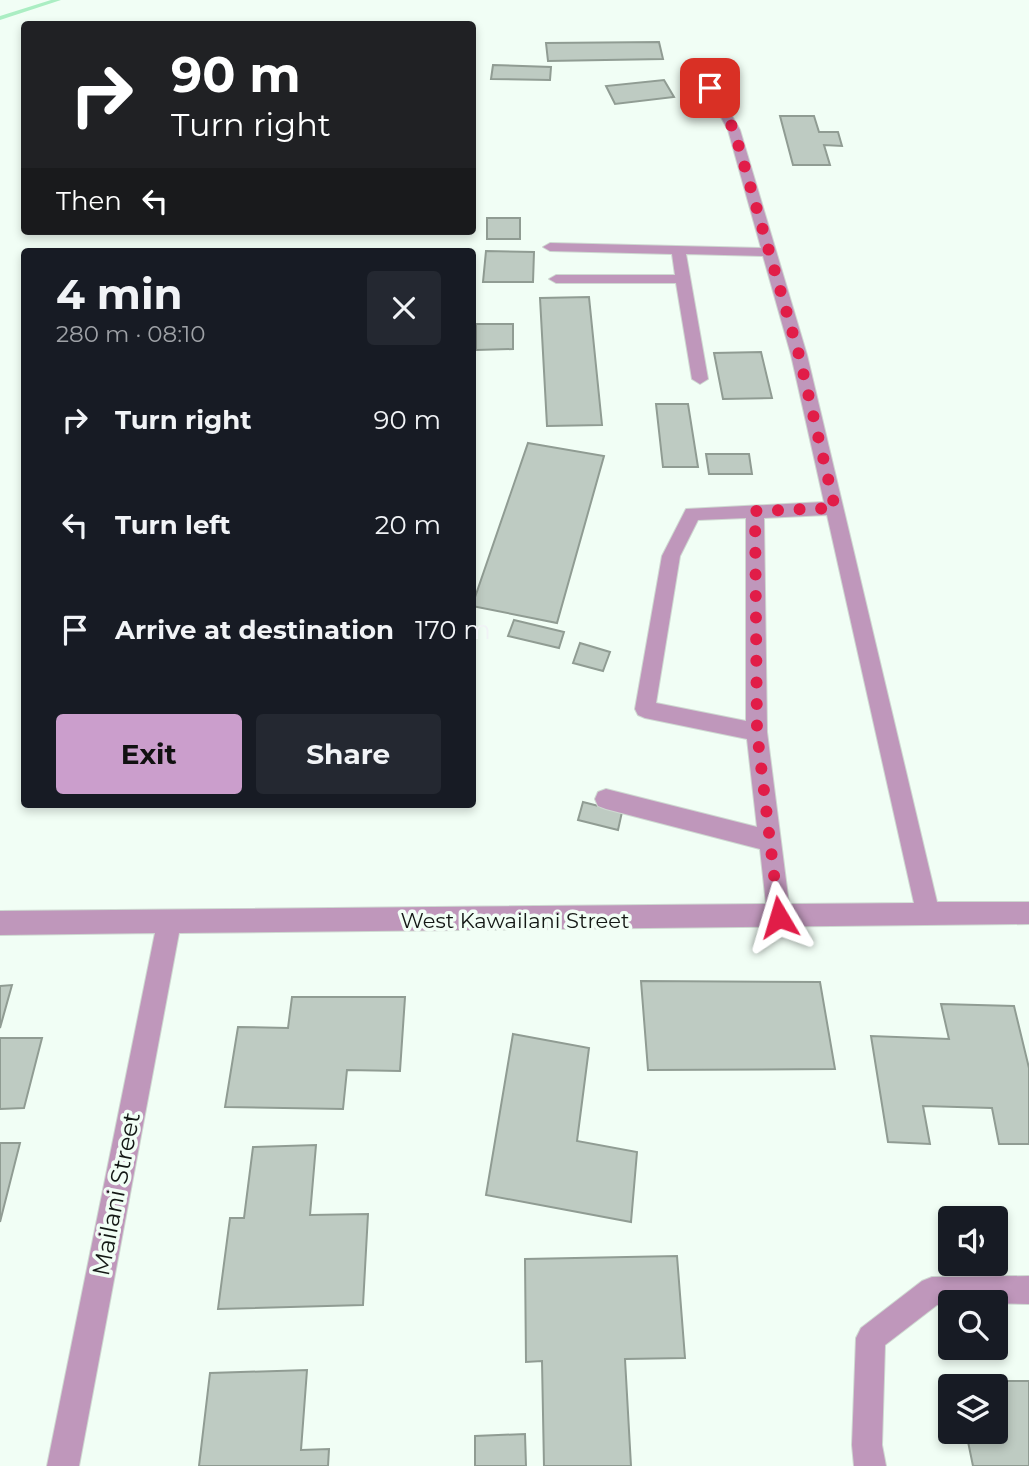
<!DOCTYPE html>
<meta charset="utf-8">
<style>
body{margin:0;font-family:Montserrat,sans-serif;background:#242831;color:#f1f3f6;height:100vh;display:flex;flex-direction:column;font-size:26px;white-space:nowrap}
*{box-sizing:border-box;margin:0}
p{font-size:23px;color:#9ea1a6}
.icon{flex:none;width:38px;height:38px;fill:none;stroke:currentColor;stroke-width:2;stroke-linecap:round;stroke-linejoin:round}
.map{position:relative;flex:1;overflow:hidden}
.panel{position:absolute;left:21px;top:248px;width:455px;height:560px;display:flex;flex-direction:column;background:#171b24;border-radius:7px;box-shadow:0 4px 10px #0003}
.panel>*{flex:none}
.top-card{position:absolute;left:21px;top:21px;width:455px;height:214px;border-radius:7px;box-shadow:0 4px 10px #0003;background:#202124;color:#fff;overflow:hidden}
.buttons{position:absolute;left:938px;top:1206px;display:grid;gap:14px}
.buttons a{display:grid;place-items:center;width:70px;height:70px;border-radius:7px;background:#171b24;box-shadow:0 4px 10px #0003;font-size:35px}
.pin{position:absolute;display:grid;place-items:center;width:60px;height:60px;color:#fff;margin:-30px;border-radius:14px;box-shadow:0 4px 10px #0006}
.me{position:absolute;width:77px;margin:-38px;rotate:353deg;stroke-linejoin:round;filter:drop-shadow(0 0 5px #0008)}
.turn{display:flex;align-items:center;gap:24px;height:147px;padding:0 35px;font-size:32px}
.turn .icon{width:91px;height:91px;stroke-width:2.5}
.turn b{display:block;font-size:49px;line-height:60px}
.then{display:flex;align-items:center;height:66px;padding:0 35px;background:#0003;gap:14px;font-size:26px}
.round{display:grid;place-items:center;flex:none;width:74px;height:74px;border-radius:7px;background:#242831}
.summary{display:flex;align-items:center;justify-content:space-between;height:119px;padding:0 35px}
h1{font-size:42px;font-weight:700;line-height:52px}
.button{display:flex;gap:14px;margin-top:auto;padding:14px 35px}
.button a{flex:1;height:80px;border-radius:7px;background:#cb9ecc;color:#111;font-size:28px;font-weight:700;line-height:80px;text-align:center}
.button a+a{background:#242831;color:#f1f3f6}
ul{padding:0;list-style:none}
li{display:flex;align-items:center;gap:21px;height:105px;padding:0 35px}
li div{flex:1}
li b{display:block;font-size:26px}
li em{font-style:normal}
.map>svg:first-child{display:block}
.lines{fill:none;stroke-linecap:round;stroke-linejoin:round}
.stream{fill:#abeec3;fill-rule:evenodd}
.building{fill:#becbc2;stroke:#909c93;stroke-width:2}
.minor-casing{stroke:#ced9d1;stroke-width:2}
.minor{fill:#bf97bb;fill-rule:evenodd}
.route{stroke:#e11d48;stroke-width:12;stroke-dasharray:0 21.6}
.labels{text-anchor:middle;dominant-baseline:central;stroke-width:7;stroke-linejoin:round;paint-order:stroke}
.street-label{font-size:21px;fill:#141815;stroke:#f1fef5}
.near-street-label{font-size:24px;fill:#141815;stroke:#f1fef5}
</style>
<div class="map">
<svg width="1029" height="1466" viewBox="0 0 1029 1466">
<rect width="100%" height="100%" fill="#f1fef5"/>
<g class="lines">
<path class="stream" d="M 51,0 L 61,0 L 0,20 L 0,16 Z"/>
</g>
<g class="building">
<path d="M 659,42 L 663,59 L 548,61 L 546,43 Z"/>
<path d="M 493,65 L 551,67 L 550,80 L 491,79 Z"/>
<path d="M 664,80 L 674,97 L 615,104 L 606,86 Z"/>
<path d="M 780,116 L 814,116 L 819,132 L 838,132 L 842,146 L 824,145 L 830,165 L 793,165 Z"/>
<rect x="487" y="218" width="33" height="21"/>
<path d="M 486,251 L 534,252 L 533,282 L 483,282 Z"/>
<path d="M 589,297 L 602,425 L 547,426 L 540,298 Z"/>
<path d="M 476,324 L 513,324 L 513,349 L 476,350 Z"/>
<path d="M 761,352 L 772,398 L 723,399 L 714,353 Z"/>
<path d="M 656,404 L 688,404 L 698,467 L 663,467 Z"/>
<path d="M 528,443 L 604,456 L 557,623 L 472,606 Z"/>
<path d="M 706,454 L 749,454 L 752,474 L 709,474 Z"/>
<path d="M 514,620 L 564,632 L 559,648 L 508,636 Z"/>
<path d="M 580,643 L 610,652 L 603,671 L 573,663 Z"/>
<path d="M 583,802 L 622,812 L 618,830 L 578,820 Z"/>
<path d="M 641,981 L 820,982 L 835,1069 L 648,1070 Z"/>
<path d="M 12,985 L 0,1028 L 0,986 Z"/>
<path d="M 292,997 L 405,997 L 400,1071 L 347,1070 L 343,1109 L 225,1107 L 238,1027 L 288,1028 Z"/>
<path d="M 941,1004 L 1014,1006 L 1029,1068 L 1029,1144 L 999,1144 L 992,1108 L 923,1106 L 930,1144 L 888,1142 L 871,1036 L 949,1039 Z"/>
<path d="M 513,1034 L 589,1048 L 577,1141 L 637,1152 L 631,1222 L 486,1195 Z"/>
<path d="M 0,1038 L 42,1038 L 24,1108 L 0,1109 Z"/>
<path d="M 0,1143 L 20,1143 L 0,1222 Z"/>
<path d="M 316,1145 L 310,1215 L 368,1214 L 363,1305 L 218,1309 L 230,1218 L 244,1218 L 253,1147 Z"/>
<path d="M 677,1256 L 685,1358 L 625,1359 L 631,1466 L 544,1466 L 542,1361 L 526,1362 L 525,1259 Z"/>
<path d="M 307,1370 L 301,1450 L 329,1449 L 328,1466 L 199,1466 L 210,1373 Z"/>
<path d="M 956,1381 L 1029,1381 L 1029,1466 L 973,1466 L 966,1432 L 996,1432 L 996,1386 L 957,1386 Z"/>
<path d="M 525,1434 L 526,1466 L 475,1466 L 475,1436 Z"/>
</g>
<g class="lines">
<g class="minor-casing">
<g id="minor">
<path d="M 695,65 L 703,65 L 740,130 L 807,355 L 937,902 L 1029,902 L 1029,924 L 179,933 L 79,1466 L 47,1466 L 155,933 L 0,935 L 0,911 L 766,904 L 760,849 L 606,809 L 598,806 L 595,799 L 598,792 L 606,789 L 757,827 L 747,739 L 645,718 L 638,715 L 635,709 L 662,556 L 686,509 L 824,502 L 791,355 L 763,256 L 686,254 L 708,379 L 700,384 L 692,379 L 676,283 L 556,283 L 549,279 L 556,275 L 675,275 L 672,254 L 550,251 L 543,247 L 550,243 L 761,248 L 728,130 L 693,67 ZM 827,515 L 914,903 L 789,904 L 767,732 L 764,518 ZM 746,518 L 746,721 L 656,703 L 680,556 L 698,520 Z"/>
<path d="M 1029,1276 L 1029,1304 L 950,1302 L 950,1305 L 937,1305 L 885,1345 L 882,1445 L 886,1466 L 854,1466 L 852,1445 L 856,1338 L 861,1328 L 922,1281 L 932,1277 Z"/>
</g>
</g>
<use href="#minor" class="minor"/>
</g>
<g class="lines">
<path class="route" d="M 710,88 L 734,130 L 799,355 L 835,508 L 755,511 L 757,732 L 779,917"/>
</g>
<g class="labels">
<g class="street-label">
<text x="515" y="920">West Kawailani Street</text>
</g>
<g class="near-street-label">
<text transform="translate(116 1194) rotate(-79)">Mailani Street</text>
</g>
</g>
</svg>
<div class="buttons">
<a><svg class="icon" aria-label="sound" viewBox="0 0 24 24"><path d="M4 9h4l5-4v14l-5-4H4zM17 9q2 3 0 6"/></svg></a>
<a><svg class="icon" aria-label="search" viewBox="0 0 24 24"><circle cx="10" cy="10" r="6"/><path d="M15 15l6 6"/></svg></a>
<a><svg class="icon" aria-label="layers" viewBox="0 0 24 24"><path d="M12 4l9 5-9 5-9-5zM3 14l9 5 9-5"/></svg></a>
</div>
<div class="pin" style="left:710px;top:88px;background:#d93025"><svg class="icon" aria-label="arrive" viewBox="0 0 24 24"><path d="M6 21V4h12l-3 4 3 4H6"/></svg></div>
<svg class="me" style="left:779px;top:917px" viewBox="-20 -20 40 40"><path d="M0-17L14 15 0 8-14 15z" fill="#e11d48" stroke="#fff" stroke-width="4"/></svg>
<div class="top-card">
<div class="turn"><svg class="icon" aria-label="right" viewBox="0 0 24 24"><path d="M7 20v-9h11M14 6l5 5-5 5"/></svg><div><b>90 m</b>Turn right</div></div>
<div class="then">Then<svg class="icon" aria-label="left" viewBox="0 0 24 24"><path d="M17 20v-9H6M10 6l-5 5 5 5"/></svg></div>
</div>
<section class="panel">
<div class="summary"><div><h1>4 min</h1><p>280 m · 08:10</p></div><a class="round"><svg class="icon" aria-label="close" viewBox="0 0 24 24"><path d="M6 6l12 12M18 6L6 18"/></svg></a></div>
<ul>
<li><svg class="icon" aria-label="right" viewBox="0 0 24 24"><path d="M7 20v-9h11M14 6l5 5-5 5"/></svg><div><b>Turn right</b></div><em>90 m</em></li>
<li><svg class="icon" aria-label="left" viewBox="0 0 24 24"><path d="M17 20v-9H6M10 6l-5 5 5 5"/></svg><div><b>Turn left</b></div><em>20 m</em></li>
<li><svg class="icon" aria-label="arrive" viewBox="0 0 24 24"><path d="M6 21V4h12l-3 4 3 4H6"/></svg><div><b>Arrive at destination</b></div><em>170 m</em></li>
</ul>
<div class="button"><a>Exit</a><a>Share</a></div>
</section>
</div>
